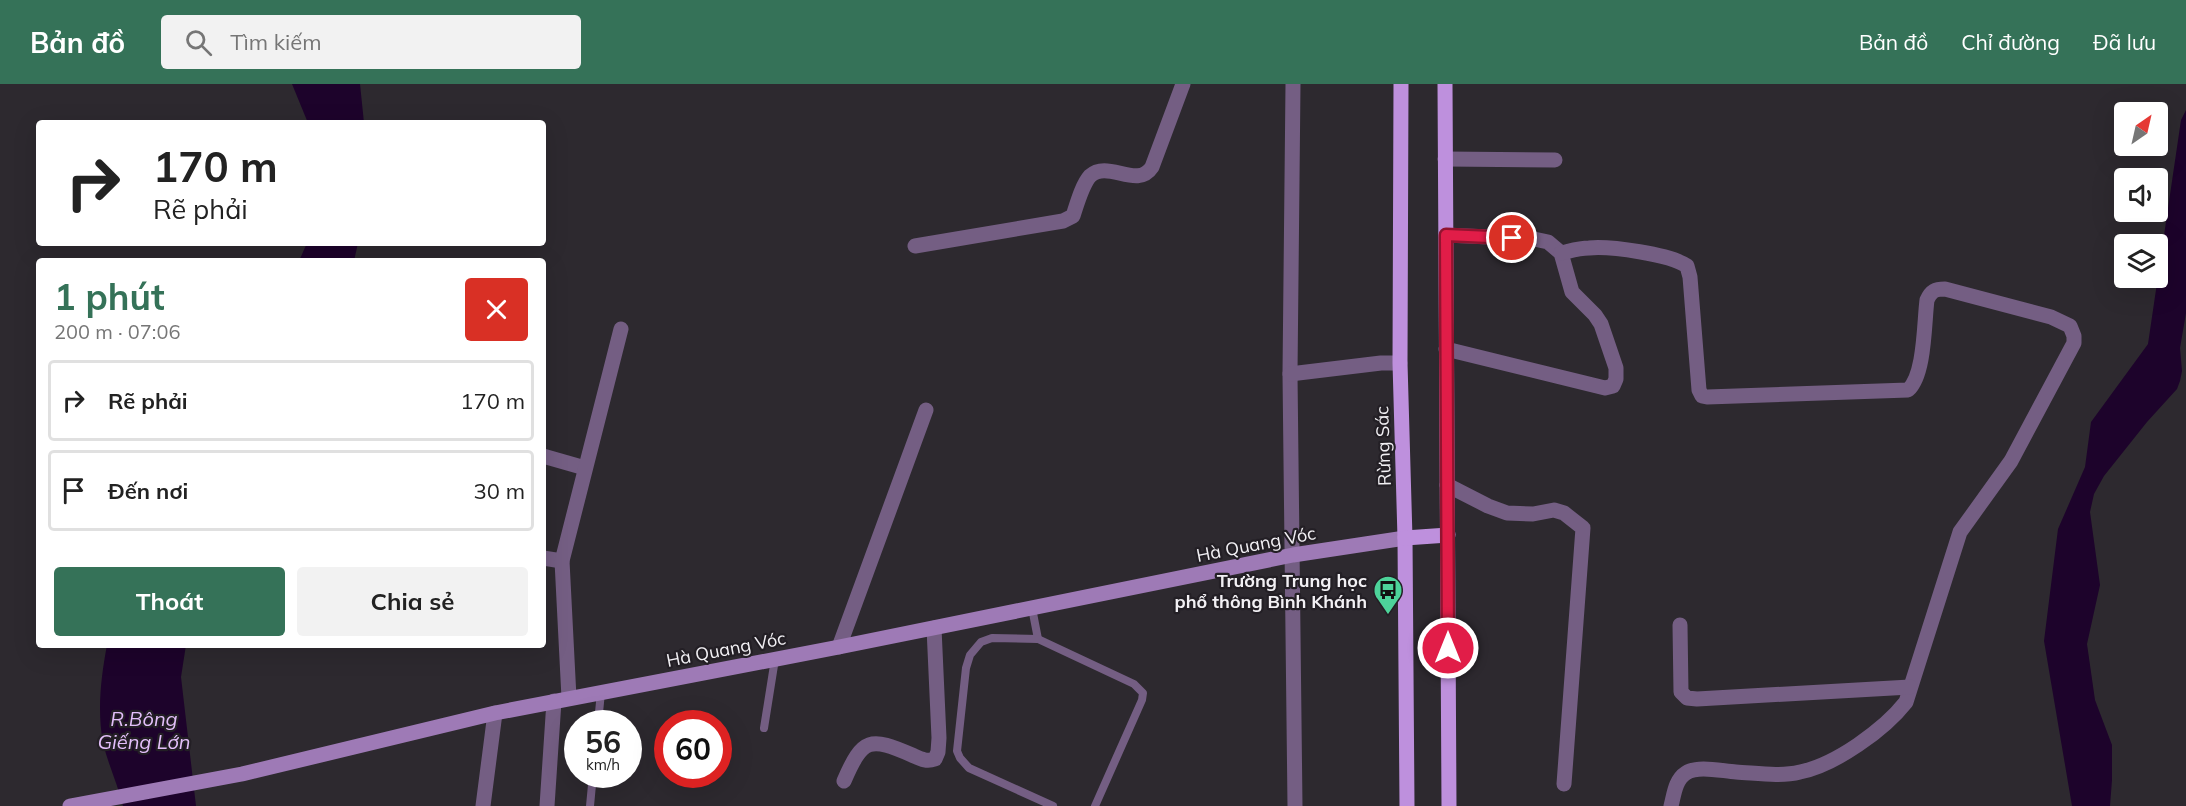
<!DOCTYPE html>
<html lang="vi">
<meta charset="utf-8">
<style>
body{margin:0;font-family:Mulish,sans-serif;background:#f2f2f2;color:#222;height:100vh;display:flex;flex-direction:column;font-size:22px;white-space:nowrap}
*{box-sizing:border-box;margin:0}
p{font-size:20px;color:#767676}
.icon{flex:none;width:33px;height:33px;fill:none;stroke:currentColor;stroke-width:2;stroke-linecap:round;stroke-linejoin:round}
.map{position:relative;flex:1;overflow:hidden}
.sheet{position:absolute;left:36px;top:174px;width:510px;height:390px;display:flex;flex-direction:column;background:#fff;border-radius:6px;box-shadow:0 6px 24px #0002}
.sheet>*{flex:none}
.guide{position:absolute;left:36px;top:36px;width:510px;height:126px;border-radius:6px;box-shadow:0 6px 24px #0002;background:#fff;color:#222;overflow:hidden}
.needle{width:39px;rotate:34deg}
.tools{position:absolute;left:2114px;top:18px;display:grid;gap:12px}
.tools a{display:grid;place-items:center;width:54px;height:54px;border-radius:6px;background:#fff;box-shadow:0 6px 24px #0002;font-size:30px}
.speed{position:absolute;left:564px;top:626px;display:flex;gap:12px;font-size:30px;font-weight:700;text-align:center}
.speed>*{display:grid;place-content:center;width:78px;height:78px;border-radius:50%;background:#fff;box-shadow:0 6px 24px #0002;line-height:1}
.speed small{font-size:15px;font-weight:400}
.speed .limit{border:9px solid #d22;background:#fff;color:#111}
.pin{position:absolute;display:grid;place-items:center;width:51px;height:51px;color:#fff;margin:-26px;border:3px solid #fff;border-radius:50%;box-shadow:0 2px 6px #0007}
.me{position:absolute;width:66px;margin:-33px;rotate:0deg;stroke-linejoin:round;filter:drop-shadow(0 0 4px #0008)}
.turn{display:flex;align-items:center;gap:21px;height:126px;padding:0 18px;font-size:27px}
.turn .icon{width:78px;height:78px;stroke-width:2.5}
.turn b{display:block;font-size:42px;line-height:51px}
.round{display:grid;place-items:center;flex:none;width:63px;height:63px;border-radius:6px;background:#f2f2f2}
.headline{display:flex;align-items:center;justify-content:space-between;height:102px;padding:0 18px}
h1{font-size:36px;font-weight:700;line-height:45px;color:#357258}
.cta{display:flex;gap:12px;margin-top:auto;padding:12px 18px}
.cta a{flex:1;height:69px;border-radius:6px;background:#357258;color:#fff;font-size:24px;font-weight:700;line-height:69px;text-align:center}
.cta a+a{background:#f2f2f2;color:#222}
ul{padding:0;list-style:none}
li{display:flex;align-items:center;gap:18px;height:81px;margin:0 12px 9px;padding:0 6px;border:3px solid #e0e0e0;border-radius:6px}
li div{flex:1}
li b{display:block;font-size:22px}
li em{font-style:normal}
header{display:flex;align-items:center;gap:36px;box-sizing:border-box;height:84px;padding:0 30px;background:#357258;color:#fff}
header strong{font-size:28px}
nav{display:flex;gap:33px;margin-inline-start:auto;font-size:21px}
.search{width:420px;height:54px;background:#f2f2f2;display:flex;align-items:center;gap:15px;box-sizing:border-box;padding:0 21px;border-radius:6px;color:#767676;font-size:22px}
.map>svg:first-child{display:block}
.water{fill:#1d032b}
.lines{fill:none;stroke-linecap:round;stroke-linejoin:round}
.lane{stroke:#745e83;stroke-width:8}
.street{stroke:#745e83;stroke-width:15}
.secondary{stroke:#9e7ab6;stroke-width:15}
.primary{stroke:#be90dd;stroke-width:15}
.route-casing{stroke:#92132f;stroke-width:15}
.route{stroke:#e11d48;stroke-width:10}
.labels{text-anchor:middle;dominant-baseline:central;stroke-width:4.5;stroke-linejoin:round;paint-order:stroke}
.street-label{font-size:18px;fill:#f2f0f4;stroke:#231f25}
.poi-label{font-size:18px;font-weight:bold;fill:#f2f0f4;stroke:#231f25;text-anchor:end}
.water-label{font-size:20px;font-style:italic;fill:#e3bffa;stroke:#231f25}
</style>
<header>
<strong>Bản đồ</strong>
<div class="search"><svg class="icon" aria-label="search" viewBox="0 0 24 24"><circle cx="10" cy="10" r="6"/><path d="M15 15l6 6"/></svg>Tìm kiếm</div>
<nav><a>Bản đồ</a><a>Chỉ đường</a><a>Đã lưu</a></nav>
</header>
<div class="map">
<svg width="2186" height="722" viewBox="0 0 2186 722">
<rect width="100%" height="100%" fill="#2d292f"/>
<g class="water">
<path d="M 292,0 L 360,0 L 364,39 L 308,39 Z"/>
<path d="M 2186,26 L 2186,229 L 2180,264 L 2182,287 L 2180,297 L 2177,305 L 2147,338 L 2104,392 L 2094,410 L 2090,428 L 2100,501 L 2087,560 L 2095,616 L 2112,661 L 2112,696 L 2110,722 L 2072,722 L 2044,557 L 2058,445 L 2085,383 L 2091,338 L 2148,260 L 2181,36 Z"/>
<path d="M 307,159 L 358,159 L 354,177 L 299,177 Z"/>
<path d="M 107,561 L 186,561 L 181,593 L 196,722 L 123,722 C 118,701 108,680 103,659 C 97,626 101,593 107,561 Z"/>
</g>
<g class="lines">
<g class="lane">
<path d="M 1032,524 L 1038,555"/>
<path d="M 598,639 L 601,608"/>
<path d="M 764,644 L 775,575"/>
<path d="M 590,722 L 593,690"/>
<path d="M 1053,722 L 969,684 L 960,674 L 957,667 L 966,584 L 970,571 L 981,558 L 992,554 L 1038,555 L 1134,600 L 1143,609 L 1142,616 L 1095,722"/>
</g>
<g class="street">
<path d="M 1293,0 L 1290,290 L 1295,722"/>
<path d="M 1445,75 L 1555,76"/>
<path d="M 1446,151 L 1534,155 L 1548,158 L 1561,169 L 1572,208 L 1595,231 L 1601,240 L 1616,284 L 1616,295 L 1613,302 L 1605,304 L 1446,265"/>
<path d="M 915,162 L 1063,137 L 1073,132 C 1077,120 1082,101 1090,92 C 1108,75 1137,106 1152,83 L 1183,0"/>
<path d="M 1561,169 C 1570,167 1579,164 1589,164 C 1610,162 1670,170 1687,182 L 1690,193 L 1699,306 L 1702,312 L 1707,313 L 1908,306 C 1925,291 1924,239 1927,216 C 1931,207 1935,205 1945,205 L 2051,233 L 2070,242 L 2074,252 L 2074,259 L 2011,377 L 1960,448 L 1906,618 C 1884,646 1835,681 1800,688 C 1780,693 1756,689 1736,688 C 1721,687 1698,681 1686,689 C 1675,696 1674,711 1671,722"/>
<path d="M 1290,290 L 1381,279 L 1400,279"/>
<path d="M 543,372 L 585,384"/>
<path d="M 1447,401 L 1488,422 L 1507,429 L 1533,430 L 1554,426 L 1564,429 L 1583,444 L 1564,700"/>
<path d="M 543,474 L 562,477"/>
<path d="M 1680,541 L 1681,608 L 1687,614 L 1697,615 L 1910,603"/>
<path d="M 839,563 L 926,326"/>
<path d="M 569,614 L 562,477 L 621,245"/>
<path d="M 844,697 C 863,653 870,653 912,671 C 921,675 926,678 935,675 L 938,668 L 939,654 L 934,544"/>
<path d="M 483,722 L 495,629"/>
<path d="M 547,722 L 554,617"/>
</g>
<path class="secondary" d="M 70,722 L 242,690 L 495,629 L 839,563 L 1293,471 L 1405,454"/>
<g class="primary">
<path d="M 1401,0 L 1400,279 L 1405,454 L 1407,722"/>
<path d="M 1445,0 L 1449,722"/>
<path d="M 1405,454 L 1448,451"/>
</g>
</g>
<g class="lines">
<g class="route-casing">
<path id="route" d="M 1448,564 L 1446,151 L 1512,154"/>
</g>
<use href="#route" class="route"/>
</g>
<defs>
<g id="bus-pin" transform="scale(1.5)"><path d="M0 17L-7.5 6A9.5 9.5 0 1 1 7.5 6Z" fill="#4dd39a" stroke="#231f25"/><path d="M-5-6H5V4H4V6H2V4H-2V6H-4V4H-5ZM-3.5-4V0h7V-4ZM-3.5 1.2v1.5H-2V1.2ZM2 1.2v1.5H3.5V1.2Z" fill="#111"/></g>
</defs>
<g fill-rule="evenodd">
<use href="#bus-pin" x="1388" y="506"/>
</g>
<g class="labels">
<g class="street-label">
<text transform="translate(1383 362) rotate(-92)">Rừng Sác</text>
<text transform="translate(1256 460) rotate(-11)">Hà Quang Vóc</text>
<text transform="translate(726 565) rotate(-11)">Hà Quang Vóc</text>
</g>
<g class="poi-label">
<text x="1367" y="496">Trường Trung học<tspan x="1367" dy="21">phổ thông Bình Khánh</tspan></text>
</g>
<g class="water-label">
<text x="144" y="634">R.Bông<tspan x="144" dy="23">Giếng Lớn</tspan></text>
</g>
</g>
</svg>
<div class="tools">
<a><svg class="needle" viewBox="-14 -14 28 28"><path d="M0-13l5 13h-10z" fill="#e53935"/><path d="M0 13l5-13h-10z" fill="#767676"/></svg></a>
<a><svg class="icon" aria-label="sound" viewBox="0 0 24 24"><path d="M4 9h4l5-4v14l-5-4H4zM17 9q2 3 0 6"/></svg></a>
<a><svg class="icon" aria-label="layers" viewBox="0 0 24 24"><path d="M12 4l9 5-9 5-9-5zM3 14l9 5 9-5"/></svg></a>
</div>
<div class="speed"><div>56<small>km/h</small></div><div class="limit">60</div></div>
<div class="pin" style="left:1512px;top:154px;background:#d93025"><svg class="icon" aria-label="arrive" viewBox="0 0 24 24"><path d="M6 21V4h12l-3 4 3 4H6"/></svg></div>
<svg class="me" style="left:1448px;top:564px" viewBox="-20 -20 40 40"><circle r="17" fill="#e11d48" stroke="#fff" stroke-width="3"/><path d="M0-11L8 9 0 5-8 9z" fill="#fff"/></svg>
<div class="guide">
<div class="turn"><svg class="icon" aria-label="right" viewBox="0 0 24 24"><path d="M7 20v-9h11M14 6l5 5-5 5"/></svg><div><b>170 m</b>Rẽ phải</div></div>
</div>
<section class="sheet">
<div class="headline"><div><h1>1 phút</h1><p>200 m · 07:06</p></div><a class="round" style="background:#d93025;color:#fff"><svg class="icon" aria-label="close" viewBox="0 0 24 24"><path d="M6 6l12 12M18 6L6 18"/></svg></a></div>
<ul>
<li><svg class="icon" aria-label="right" viewBox="0 0 24 24"><path d="M7 20v-9h11M14 6l5 5-5 5"/></svg><div><b>Rẽ phải</b></div><em>170 m</em></li>
<li><svg class="icon" aria-label="arrive" viewBox="0 0 24 24"><path d="M6 21V4h12l-3 4 3 4H6"/></svg><div><b>Đến nơi</b></div><em>30 m</em></li>
</ul>
<div class="cta"><a>Thoát</a><a>Chia sẻ</a></div>
</section>
</div>
